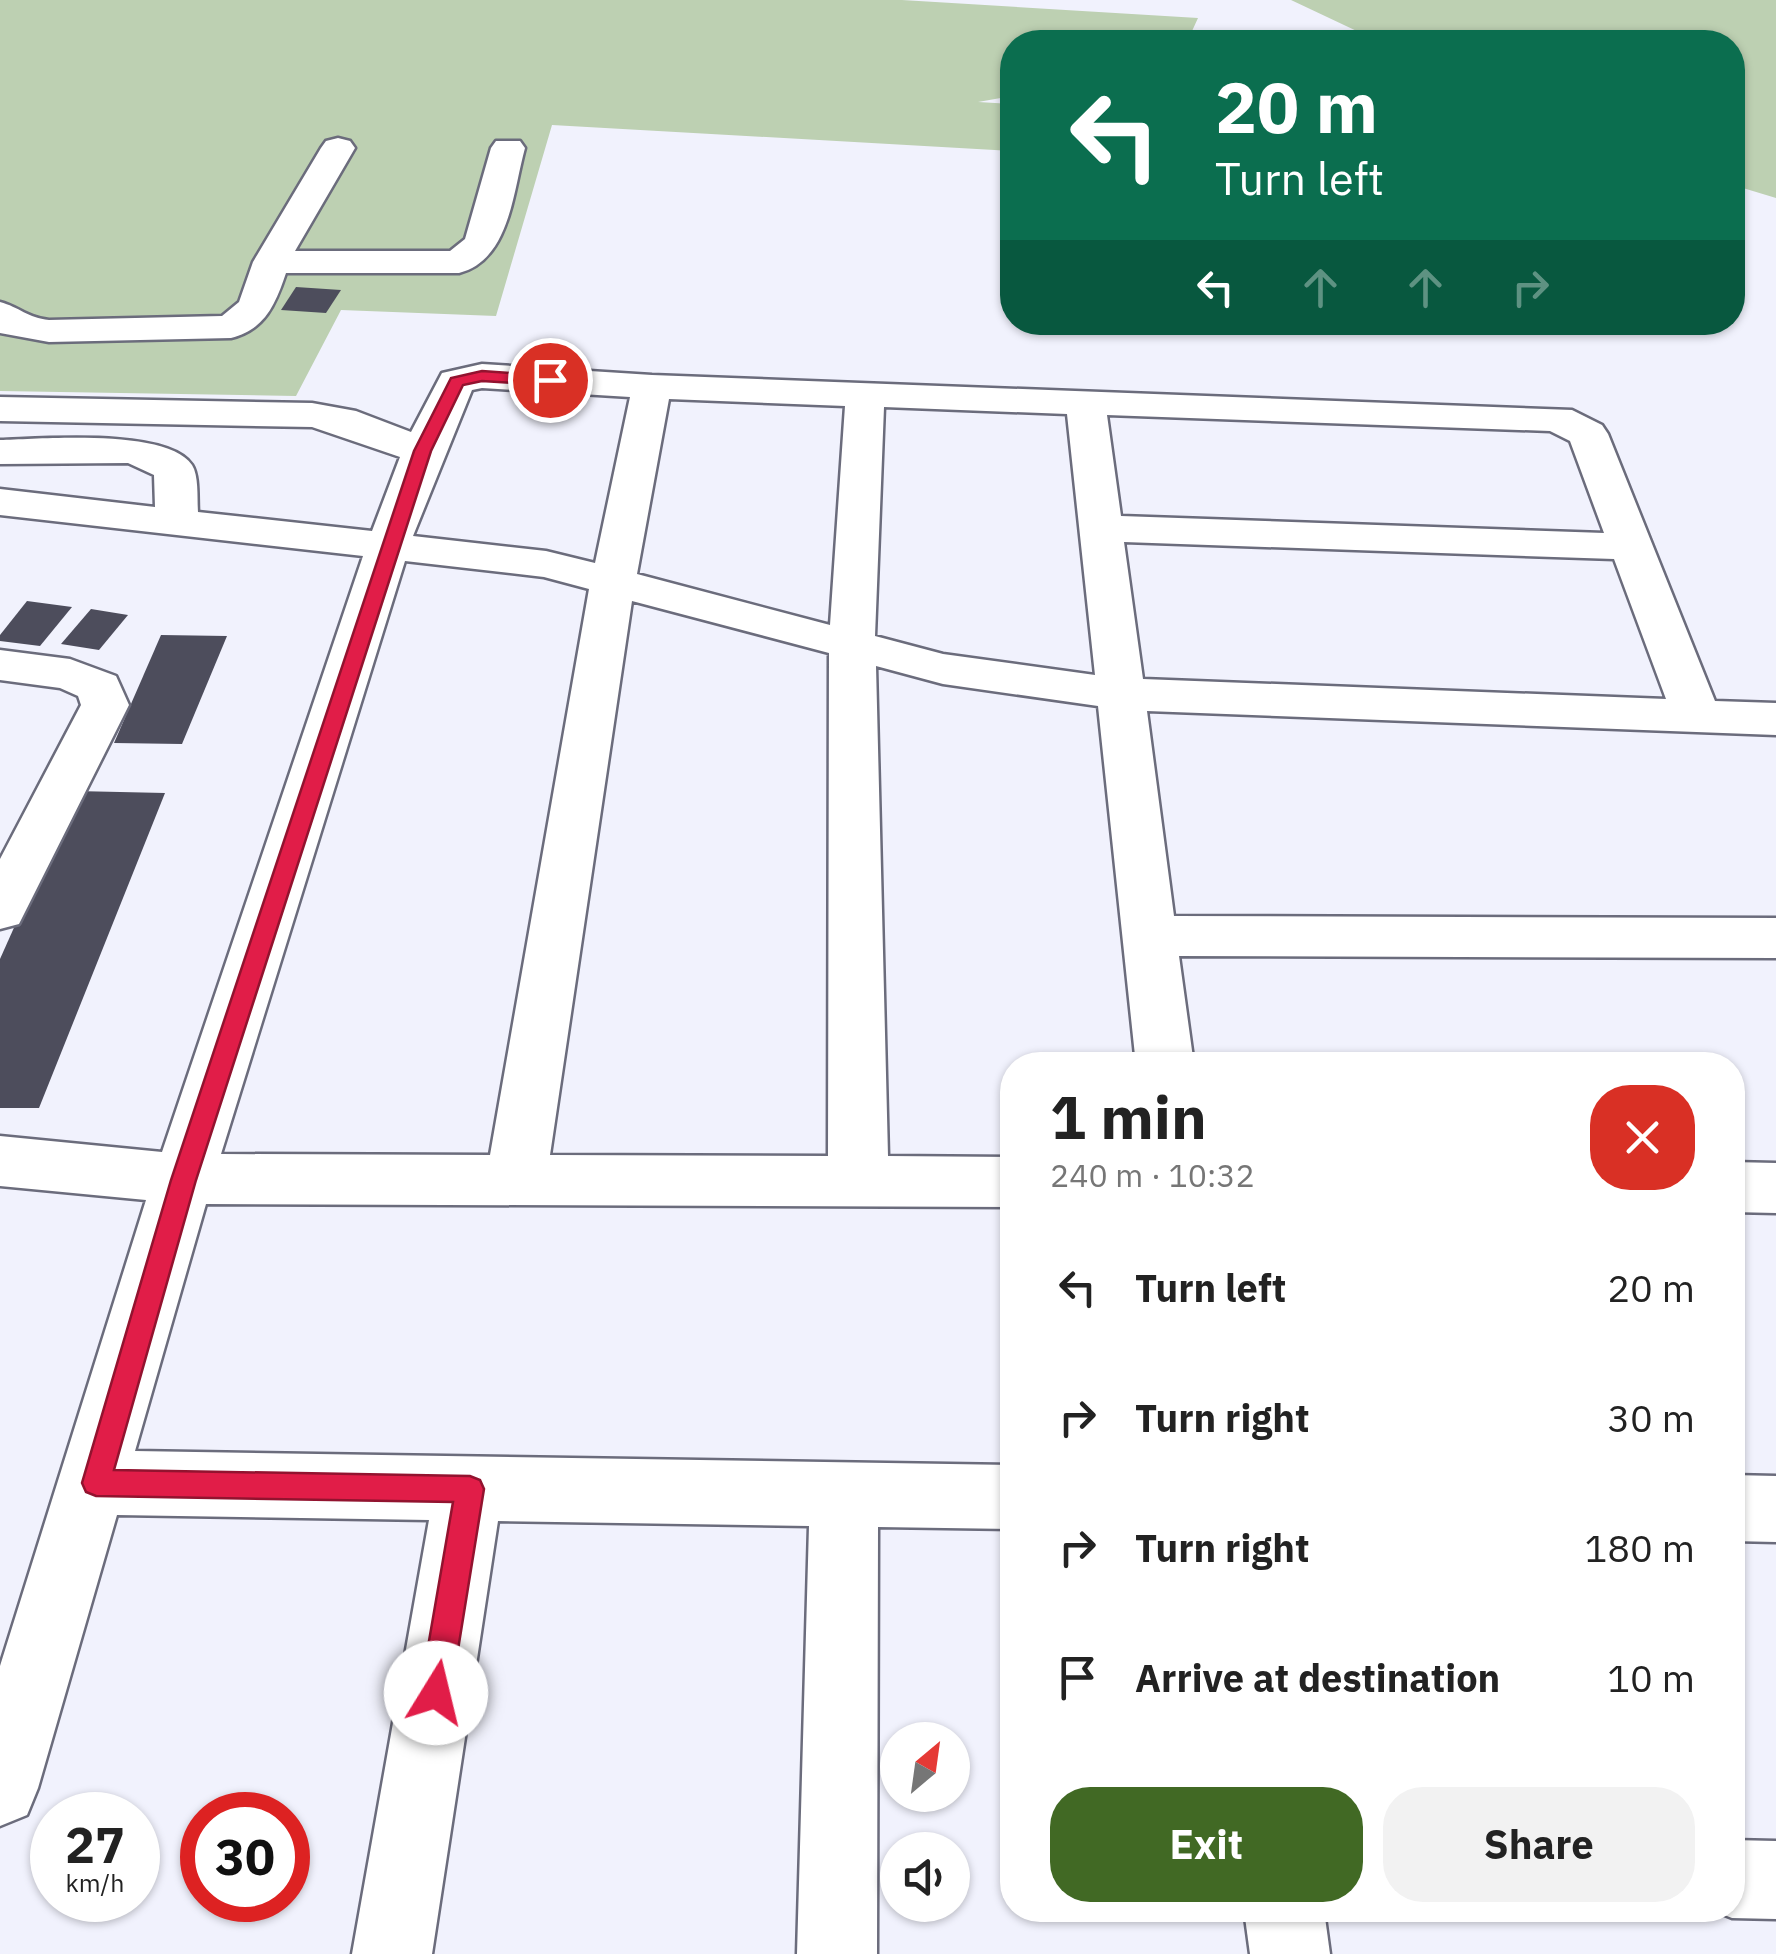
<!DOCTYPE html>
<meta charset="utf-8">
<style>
body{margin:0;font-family:"IBM Plex Sans",sans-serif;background:#f2f2f2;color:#222;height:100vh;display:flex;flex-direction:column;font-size:38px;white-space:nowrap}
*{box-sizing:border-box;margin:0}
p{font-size:32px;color:#767676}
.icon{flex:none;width:55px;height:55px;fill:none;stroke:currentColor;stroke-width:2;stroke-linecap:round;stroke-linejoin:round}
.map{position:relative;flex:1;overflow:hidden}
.details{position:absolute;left:1000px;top:1052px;width:745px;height:870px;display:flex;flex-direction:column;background:#fff;border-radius:40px;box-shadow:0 2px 8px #0004}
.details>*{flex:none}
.top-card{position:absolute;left:1000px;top:30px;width:745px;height:305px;border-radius:40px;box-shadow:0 2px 8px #0004;background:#0b6e4f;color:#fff;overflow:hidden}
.needle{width:65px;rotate:29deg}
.tools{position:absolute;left:880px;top:1722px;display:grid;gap:20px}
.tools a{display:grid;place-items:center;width:90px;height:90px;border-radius:50%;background:#fff;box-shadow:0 2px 8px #0004;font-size:50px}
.speed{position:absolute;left:30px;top:1792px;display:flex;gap:20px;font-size:50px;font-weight:700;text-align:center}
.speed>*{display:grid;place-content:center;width:130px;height:130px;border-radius:50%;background:#fff;box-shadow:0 2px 8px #0004;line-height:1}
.speed small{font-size:25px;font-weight:400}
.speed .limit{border:15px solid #d22;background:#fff;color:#111}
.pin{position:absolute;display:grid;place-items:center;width:85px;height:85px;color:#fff;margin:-42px;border:5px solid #fff;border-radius:50%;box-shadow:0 2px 10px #0007}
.me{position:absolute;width:110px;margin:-55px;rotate:9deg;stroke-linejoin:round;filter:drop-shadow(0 0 8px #0008)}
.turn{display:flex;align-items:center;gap:35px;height:210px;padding:0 50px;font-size:45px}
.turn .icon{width:130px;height:130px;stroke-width:2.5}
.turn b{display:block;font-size:70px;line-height:85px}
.lanes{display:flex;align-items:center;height:95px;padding:0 50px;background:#0003;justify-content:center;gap:50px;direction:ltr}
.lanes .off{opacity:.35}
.round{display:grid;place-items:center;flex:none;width:105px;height:105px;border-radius:40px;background:#f2f2f2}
.overview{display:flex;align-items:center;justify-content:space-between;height:170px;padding:0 50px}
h1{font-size:60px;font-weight:700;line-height:75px}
.button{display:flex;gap:20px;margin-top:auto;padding:20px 50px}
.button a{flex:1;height:115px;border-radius:40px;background:#416924;color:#fff;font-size:40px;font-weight:700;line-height:115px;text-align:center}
.button a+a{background:#f2f2f2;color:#222}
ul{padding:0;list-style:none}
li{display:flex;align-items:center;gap:30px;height:130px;padding:0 50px}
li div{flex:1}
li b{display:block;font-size:38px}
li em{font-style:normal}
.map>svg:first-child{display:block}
.green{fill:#bdd0b2}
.building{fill:#4d4d5c}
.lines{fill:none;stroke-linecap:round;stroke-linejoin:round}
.minor-casing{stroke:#6b6c7c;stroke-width:5}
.minor{fill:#fff;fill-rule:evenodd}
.route{fill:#e11d48;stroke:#92132f;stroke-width:2.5}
</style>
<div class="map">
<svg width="1776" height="1954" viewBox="0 0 1776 1954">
<rect width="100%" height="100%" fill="#f1f2fd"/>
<g class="green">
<path d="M 0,0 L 902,0 L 1198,18 L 1187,42 L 1012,42 L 1012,96 L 978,102 L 1012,104 L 1012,151 L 552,125 L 496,316 L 341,310 L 296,396 L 0,391 Z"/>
<path d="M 1291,0 L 1776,0 L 1776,198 L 1733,185 L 1732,42 L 1380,42 Z"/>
</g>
<g class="building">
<path d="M 296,287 L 341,290 L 326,313 L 281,310 Z"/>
<path d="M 27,601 L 72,607 L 40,646 L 0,641 L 0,635 Z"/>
<path d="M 91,609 L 128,615 L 99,650 L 61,644 Z"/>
<path d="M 161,635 L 227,636 L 182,744 L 114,743 Z"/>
<path d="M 75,791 L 165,793 L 39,1108 L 0,1108 L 0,959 Z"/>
</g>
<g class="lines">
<g class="minor-casing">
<g id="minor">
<path d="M 338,138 L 350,141 L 355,148 L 295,251 L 450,251 L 465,239 L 491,148 L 496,141 L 520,141 L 525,148 C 513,191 510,260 459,273 L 286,273 C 276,303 265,330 231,338 L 49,342 L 0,333 L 0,302 C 19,307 28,318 49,320 L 222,316 L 239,302 L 253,262 L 321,148 L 326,141 Z"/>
<path d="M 482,364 L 652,375 L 1572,410 L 1602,425 L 1608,434 L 1715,701 L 1776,703 L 1776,735 L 1147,711 L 1174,916 L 1776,918 L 1776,958 L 1179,956 L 1194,1065 L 1136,1065 L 1098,706 L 943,684 L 876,666 L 888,1156 L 1012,1157 L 1012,1207 L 206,1204 L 135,1451 L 1012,1465 L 1012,1529 L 878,1527 L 877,1954 L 797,1954 L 809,1526 L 498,1521 L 432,1954 L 352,1954 L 429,1520 L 117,1515 L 38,1788 L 27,1815 L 0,1826 L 0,1666 L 146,1200 L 0,1186 L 0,1136 L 162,1152 L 363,556 L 0,515 L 0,489 L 155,507 L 154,475 L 128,463 L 0,464 L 0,440 C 41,439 168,428 192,465 C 199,476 197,498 198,512 L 372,531 L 400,457 L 312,427 L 0,421 L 0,397 L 312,403 L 356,411 L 411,432 L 442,373 ZM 482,388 L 630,397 L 595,563 L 546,551 L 413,536 L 472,390 ZM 669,399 L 845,406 L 830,625 L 637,574 ZM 884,407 L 1067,414 L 1095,675 L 943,654 L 875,636 ZM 1107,415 L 1550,431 L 1570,441 L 1604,533 L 1121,516 ZM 1124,542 L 1614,559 L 1666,699 L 1143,679 ZM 405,561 L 544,577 L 589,589 L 490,1155 L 221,1154 ZM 632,601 L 829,653 L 828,1156 L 550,1155 Z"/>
<path d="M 0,650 L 70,659 L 116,676 L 129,705 L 19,924 L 0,929 L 0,859 L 81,705 L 78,696 L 60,688 L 0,680 Z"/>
<path d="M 1732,1162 L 1776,1163 L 1776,1213 L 1732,1212 Z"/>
<path d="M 1732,1475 L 1776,1476 L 1776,1542 L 1732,1541 Z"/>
<path d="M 1732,1840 L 1776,1841 L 1776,1919 L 1732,1918 L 1712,1910 L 1732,1910 Z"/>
<path d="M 1244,1910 L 1324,1910 L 1330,1954 L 1250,1954 Z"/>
</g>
</g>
<use href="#minor" class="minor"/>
</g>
<path class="route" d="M 482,371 L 550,376 L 558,380 L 550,385 L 482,381 L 463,385 L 431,451 L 196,1180 L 114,1470 L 470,1476 L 480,1480 L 484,1489 L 451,1693 L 447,1704 L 436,1708 L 425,1704 L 420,1693 L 453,1502 L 96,1496 L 86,1492 L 82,1483 L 171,1180 L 414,451 L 451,378 Z"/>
</svg>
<div class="tools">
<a><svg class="needle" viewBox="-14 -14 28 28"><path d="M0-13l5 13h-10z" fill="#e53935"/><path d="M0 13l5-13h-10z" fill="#767676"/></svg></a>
<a><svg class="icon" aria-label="sound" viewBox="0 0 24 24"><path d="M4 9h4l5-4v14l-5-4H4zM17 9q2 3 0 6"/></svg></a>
</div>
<div class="speed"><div>27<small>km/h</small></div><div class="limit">30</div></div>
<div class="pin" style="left:550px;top:380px;background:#d93025"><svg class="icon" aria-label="arrive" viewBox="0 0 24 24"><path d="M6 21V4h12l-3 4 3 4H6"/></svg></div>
<svg class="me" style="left:436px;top:1693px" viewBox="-20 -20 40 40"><circle r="19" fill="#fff"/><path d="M0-13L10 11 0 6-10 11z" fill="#e11d48"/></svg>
<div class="top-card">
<div class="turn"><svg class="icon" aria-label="left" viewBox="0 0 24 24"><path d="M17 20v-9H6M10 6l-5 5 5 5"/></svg><div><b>20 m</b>Turn left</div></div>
<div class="lanes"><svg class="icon" aria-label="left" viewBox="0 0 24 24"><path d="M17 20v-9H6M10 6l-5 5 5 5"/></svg><svg class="icon off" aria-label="ahead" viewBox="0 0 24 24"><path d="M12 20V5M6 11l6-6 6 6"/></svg><svg class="icon off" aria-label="ahead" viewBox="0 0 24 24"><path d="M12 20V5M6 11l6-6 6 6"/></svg><svg class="icon off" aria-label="right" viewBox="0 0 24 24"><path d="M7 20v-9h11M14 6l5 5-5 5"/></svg></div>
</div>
<section class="details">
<div class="overview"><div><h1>1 min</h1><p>240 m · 10:32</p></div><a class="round" style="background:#d93025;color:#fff"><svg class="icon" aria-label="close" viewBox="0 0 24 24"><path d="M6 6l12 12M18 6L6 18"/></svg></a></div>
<ul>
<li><svg class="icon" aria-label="left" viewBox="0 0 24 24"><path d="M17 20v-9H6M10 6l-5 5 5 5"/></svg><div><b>Turn left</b></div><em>20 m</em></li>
<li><svg class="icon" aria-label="right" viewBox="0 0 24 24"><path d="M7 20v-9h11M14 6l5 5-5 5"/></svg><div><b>Turn right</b></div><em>30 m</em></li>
<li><svg class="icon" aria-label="right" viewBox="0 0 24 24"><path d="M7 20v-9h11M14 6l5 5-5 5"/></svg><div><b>Turn right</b></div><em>180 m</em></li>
<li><svg class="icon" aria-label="arrive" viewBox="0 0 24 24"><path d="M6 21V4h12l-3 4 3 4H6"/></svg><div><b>Arrive at destination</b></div><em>10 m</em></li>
</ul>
<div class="button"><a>Exit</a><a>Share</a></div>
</section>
</div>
